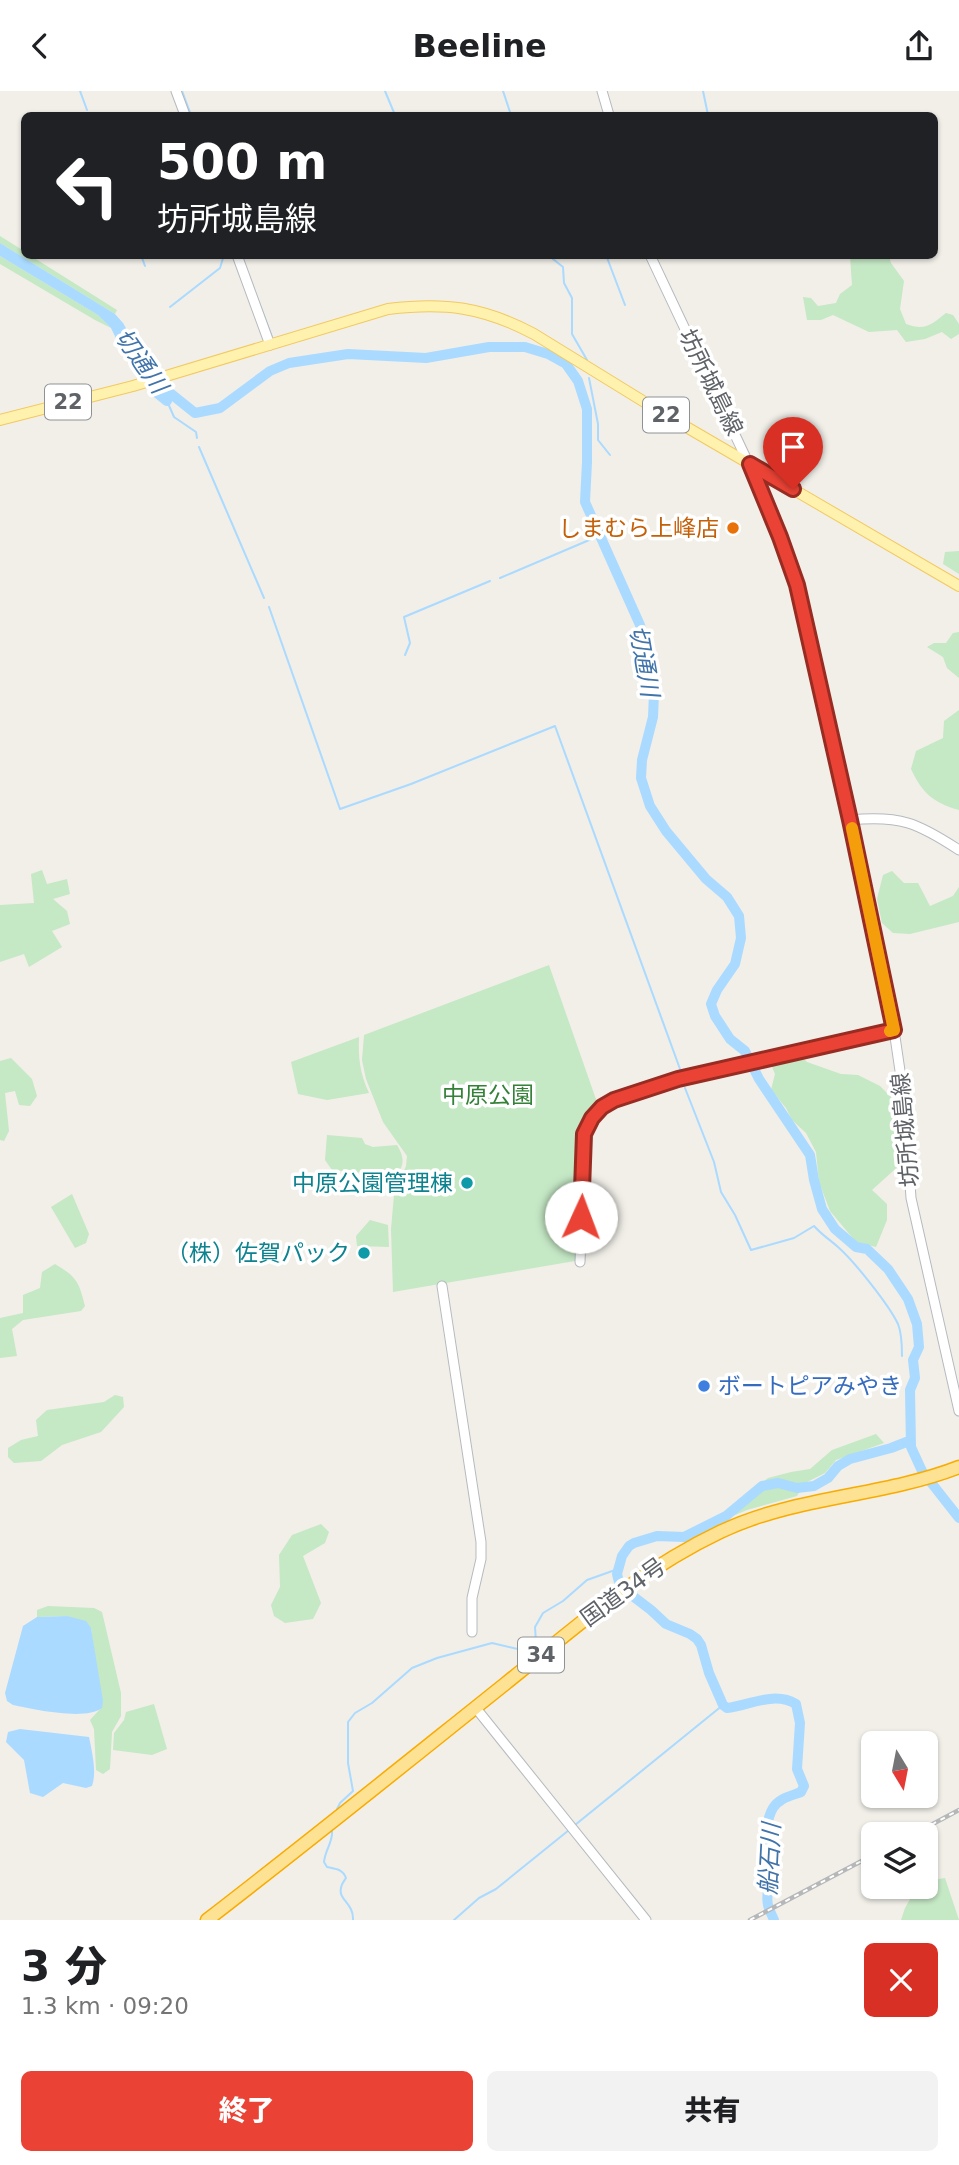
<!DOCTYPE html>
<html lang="ja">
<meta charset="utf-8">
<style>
body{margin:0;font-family:"DejaVu Sans","Noto Sans JP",sans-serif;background:#f2f2f2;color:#202124;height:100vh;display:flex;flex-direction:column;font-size:26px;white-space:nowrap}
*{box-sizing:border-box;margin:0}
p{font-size:23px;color:#757577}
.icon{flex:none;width:38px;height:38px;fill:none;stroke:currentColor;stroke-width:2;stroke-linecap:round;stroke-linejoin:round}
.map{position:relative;height:1829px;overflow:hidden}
.drawer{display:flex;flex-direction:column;background:#fff;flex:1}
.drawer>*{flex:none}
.banner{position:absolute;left:21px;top:21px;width:917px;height:147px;border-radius:10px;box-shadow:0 2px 5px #0004;background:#202124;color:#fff;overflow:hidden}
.needle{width:46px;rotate:170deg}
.tools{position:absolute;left:861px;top:1640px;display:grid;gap:14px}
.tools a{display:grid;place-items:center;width:77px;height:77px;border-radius:10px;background:#fff;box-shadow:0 2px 5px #0004;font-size:35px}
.pin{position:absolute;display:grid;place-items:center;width:60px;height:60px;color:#fff;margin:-72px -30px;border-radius:50% 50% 50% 0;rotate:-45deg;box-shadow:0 0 7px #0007}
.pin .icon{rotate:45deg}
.me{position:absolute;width:77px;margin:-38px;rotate:2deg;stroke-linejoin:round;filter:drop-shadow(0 0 5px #0008)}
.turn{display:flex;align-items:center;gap:24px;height:147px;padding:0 21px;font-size:32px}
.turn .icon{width:91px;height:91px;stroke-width:2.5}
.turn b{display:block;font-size:49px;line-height:60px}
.round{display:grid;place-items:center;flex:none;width:74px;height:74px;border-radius:10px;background:#f2f2f2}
.head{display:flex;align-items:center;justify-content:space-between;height:119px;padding:0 21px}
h1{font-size:42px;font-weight:800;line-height:52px}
.cta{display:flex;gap:14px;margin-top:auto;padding:14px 21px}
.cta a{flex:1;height:80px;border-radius:10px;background:#ea4335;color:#fff;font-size:28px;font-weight:800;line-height:80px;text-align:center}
.cta a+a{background:#f2f2f2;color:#202124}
header{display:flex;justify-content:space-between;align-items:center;height:91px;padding:0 21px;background:#fff;font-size:32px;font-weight:800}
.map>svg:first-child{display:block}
.green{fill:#c5e8c5}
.water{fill:#aadaff}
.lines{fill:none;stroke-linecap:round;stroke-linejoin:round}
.stream{stroke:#aadaff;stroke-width:2}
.river{stroke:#aadaff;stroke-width:10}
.secondary-casing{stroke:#b6babf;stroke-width:11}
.primary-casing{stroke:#f2c960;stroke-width:12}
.highway-casing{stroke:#f9ab00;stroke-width:15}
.secondary{stroke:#fff;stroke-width:9}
.primary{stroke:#fff2af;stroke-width:10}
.highway{stroke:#fde293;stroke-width:12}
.rail-casing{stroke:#b6b7b8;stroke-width:4.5}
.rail{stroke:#fff;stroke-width:2;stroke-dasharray:5;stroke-linecap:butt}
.route-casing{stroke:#982c22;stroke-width:18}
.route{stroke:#ea4335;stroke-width:12}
.slow{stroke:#f59e0b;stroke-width:12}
.food-dot{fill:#e8710a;stroke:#fff;stroke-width:2.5}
.culture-dot{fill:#0f9aa8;stroke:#fff;stroke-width:2.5}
.shop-dot{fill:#3f7fe0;stroke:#fff;stroke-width:2.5}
.labels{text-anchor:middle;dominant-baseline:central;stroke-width:7;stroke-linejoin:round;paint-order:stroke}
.shield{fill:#fff;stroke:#8f9295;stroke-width:2}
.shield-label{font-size:21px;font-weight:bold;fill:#5f6368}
.street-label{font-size:23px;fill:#5f6368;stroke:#fff}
.food-label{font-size:23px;fill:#c56008;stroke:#fff;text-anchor:end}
.park-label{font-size:23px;fill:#348238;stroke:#fff}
.culture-label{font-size:23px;fill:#0d838f;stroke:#fff;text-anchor:end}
.shop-label{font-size:23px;fill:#366cbe;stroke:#fff;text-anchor:start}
.water-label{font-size:24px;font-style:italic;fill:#4174aa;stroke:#fff}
</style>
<header><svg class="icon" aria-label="back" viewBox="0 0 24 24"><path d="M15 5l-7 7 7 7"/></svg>Beeline<svg class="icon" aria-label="share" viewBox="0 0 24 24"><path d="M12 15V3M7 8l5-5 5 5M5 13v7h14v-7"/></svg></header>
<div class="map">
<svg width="959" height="1829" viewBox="0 0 959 1829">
<rect width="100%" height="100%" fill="#f1efe8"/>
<g class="green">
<path d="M 0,145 L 24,160 L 24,164 L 31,165 L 117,219 L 115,223 L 0,152 Z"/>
<path d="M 0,165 L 98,224 L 111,237 L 95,229 L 0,173 Z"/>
<path d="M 850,165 L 889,165 L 891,172 L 904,190 L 900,218 L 906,233 C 925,240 931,234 946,222 L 953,224 L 959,233 L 959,243 L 951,248 L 942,241 L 925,248 L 906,251 L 897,239 L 869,241 L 833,224 L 821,229 L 807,229 L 803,206 L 811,207 L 818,215 L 836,212 L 840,203 L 852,194 Z"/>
<path d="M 959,460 L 959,483 L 943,473 L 945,461 Z"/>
<path d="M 959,541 L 959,587 L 947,577 L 943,566 L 927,556 L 934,552 L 946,552 L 953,542 Z"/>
<path d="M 959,619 L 959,719 C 934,712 922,702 911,678 L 916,660 L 943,647 L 944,630 Z"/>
<path d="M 42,779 L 47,793 L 67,788 L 70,803 L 53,808 L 67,820 L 70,833 L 52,840 L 62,856 L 29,876 L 24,863 L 0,871 L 0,814 L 34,812 L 31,783 Z"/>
<path d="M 892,780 L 904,792 L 918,792 L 930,815 L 953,805 L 959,796 L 959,831 L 910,843 L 893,842 L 882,832 L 877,808 L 883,784 Z"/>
<path d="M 549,874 L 598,1014 L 582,1036 L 579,1049 L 575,1170 L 393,1201 L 391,1138 L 394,1104 L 406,1075 L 407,1065 L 383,1031 L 366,988 L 362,969 L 364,944 Z"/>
<path d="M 359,946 C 358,966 360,983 369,1002 L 327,1009 L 298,1003 L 291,971 Z"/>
<path d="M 801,965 L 807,971 L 841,983 L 858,984 L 880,995 L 898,1013 L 904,1070 L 872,1099 L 887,1113 L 887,1129 L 876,1156 L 856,1151 L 830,1120 L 819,1091 L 816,1061 L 806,1042 L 792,1029 L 786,1017 L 771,999 L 775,983 L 770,971 Z"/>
<path d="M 11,967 L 32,988 L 37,1005 L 30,1015 L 19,1014 L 15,1000 L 5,1002 L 9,1040 L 4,1050 L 0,1049 L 0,970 Z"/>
<path d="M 327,1044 L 362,1047 L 365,1053 L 373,1056 L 397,1054 C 404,1066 405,1072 397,1085 L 332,1079 L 325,1069 Z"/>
<path d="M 72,1103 L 89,1143 L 86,1152 L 75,1157 L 51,1116 Z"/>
<path d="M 370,1129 L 388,1134 L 389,1156 L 357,1155 L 356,1145 Z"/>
<path d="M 55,1173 C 77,1186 79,1191 85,1215 L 81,1220 L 23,1229 L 12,1238 L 17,1265 L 0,1267 L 0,1227 L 23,1222 L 23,1204 L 40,1197 L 42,1181 Z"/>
<path d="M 115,1304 L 123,1306 L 124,1316 L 101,1341 L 62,1354 L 41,1370 L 14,1372 L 8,1366 L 8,1357 L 21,1349 L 38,1345 L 36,1329 L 47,1319 L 104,1311 Z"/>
<path d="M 876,1343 L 884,1352 L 836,1369 L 825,1382 L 805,1392 L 797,1405 L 747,1419 L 728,1427 L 728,1418 L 768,1387 L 791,1381 L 810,1378 L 832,1359 Z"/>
<path d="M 321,1433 L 329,1441 L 325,1452 L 303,1465 L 321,1512 L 313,1528 L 285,1532 L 274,1525 L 271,1514 L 280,1496 L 279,1464 L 292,1444 Z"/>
<path d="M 48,1515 L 94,1517 L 102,1521 L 121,1602 L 121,1625 L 112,1641 L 110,1678 L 103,1683 L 96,1679 L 94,1638 L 90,1629 L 101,1617 L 91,1537 L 67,1525 L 37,1526 L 37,1519 Z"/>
<path d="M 154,1613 L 167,1658 L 152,1664 L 113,1659 L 114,1642 L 124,1629 L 126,1621 Z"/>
<path d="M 945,1787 L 959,1829 L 901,1829 L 905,1817 L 917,1796 L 926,1796 L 926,1790 Z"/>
</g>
<g class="water">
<path d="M 0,152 L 115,223 L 123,232 L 141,263 L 127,270 L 111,237 L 98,224 L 0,165 Z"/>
<path d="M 67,1525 L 86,1530 L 91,1537 L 103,1610 L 102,1617 C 85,1630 33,1618 13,1614 L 7,1610 L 5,1602 L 23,1535 L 37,1526 Z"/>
<path d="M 20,1638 L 89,1646 C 92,1661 97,1681 92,1695 L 86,1697 L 63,1692 L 43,1706 L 30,1702 L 24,1669 L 6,1651 L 8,1641 Z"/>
</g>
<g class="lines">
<g class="stream">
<path d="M 80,0 L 87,19"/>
<path d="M 182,0 L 191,24"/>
<path d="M 385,0 L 395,24"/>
<path d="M 503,0 L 511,24"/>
<path d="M 703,0 L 708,24"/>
<path d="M 141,164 L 145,175"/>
<path d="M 446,164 L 447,165"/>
<path d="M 548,164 L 563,176 L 564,192 L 572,207 L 572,243 L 587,269"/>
<path d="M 606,164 L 625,214"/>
<path d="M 244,172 L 272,246"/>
<path d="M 170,216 L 220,177 L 224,164"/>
<path d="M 589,287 L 598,333 L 598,349 L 610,364"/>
<path d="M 167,310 L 174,326 L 196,341 L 197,347"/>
<path d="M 199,356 L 264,507"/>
<path d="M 500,487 L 601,444"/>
<path d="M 269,516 L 340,718 L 411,693 L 555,635 L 680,978"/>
<path d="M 405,564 L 410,552 L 404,526 L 490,490"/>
<path d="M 685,997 L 714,1071 L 721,1101 L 735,1124 L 751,1159 L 794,1147 L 814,1135 C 822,1144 829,1148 838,1156 C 854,1170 889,1214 898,1233 C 902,1243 902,1255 902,1265"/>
<path d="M 337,1718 L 340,1712 L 353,1700 L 348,1672 L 348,1631 L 355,1622 L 372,1612 L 412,1577 L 437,1567 L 492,1552 L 522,1559 L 530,1557 L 536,1551 L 535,1536 L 543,1522 L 563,1510 L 587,1489 L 618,1478"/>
<path d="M 575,1734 L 723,1614"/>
<path d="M 332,1740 C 333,1751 325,1759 324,1771 L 327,1776 C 336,1778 343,1778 346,1787 C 344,1790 341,1794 341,1797 C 338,1809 354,1812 353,1829"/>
<path d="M 454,1829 L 479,1807 L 496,1798 L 569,1739"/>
</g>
<g class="river">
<path d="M 129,256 L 157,302 L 167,310 L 165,298 L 195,322 L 220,317 L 270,280 L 289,272 L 348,263 L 426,267 L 489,256 L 525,256 L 548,263 L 566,273 L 578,290 L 587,318 L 587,371 L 585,411 L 640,534 L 648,566 L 654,602 L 653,626 L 642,669 L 641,687 L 650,715 L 666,740 L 706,788 L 727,806 L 739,825 L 741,847 L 735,873 L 717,899 L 711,913 L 715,925 L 730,948 L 745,960 L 759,988 L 810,1064 L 814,1089 L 822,1118 L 835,1138 L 856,1156 L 867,1158 L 888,1178 L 908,1208 L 917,1233 L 919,1256 L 913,1269 L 915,1287 L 910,1299 L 911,1356 L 922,1380 L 959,1427"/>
<path d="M 619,1491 L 617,1483 L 622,1465 L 629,1455 L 634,1452 L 657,1445 L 684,1446 L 726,1425 L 762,1395 L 778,1392 L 797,1397 L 814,1395 L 828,1387 L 838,1375 L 850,1368 L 891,1357 L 909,1350"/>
<path d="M 630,1503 L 651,1519 L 666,1533 L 690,1543 L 697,1548 L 701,1554 L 709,1582 L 723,1614 L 727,1617 C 750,1614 775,1600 796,1613 L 800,1632 L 797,1678 L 804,1695 L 801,1701 C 791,1705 779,1707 773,1717 C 762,1735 771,1757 771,1776 C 771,1789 765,1801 768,1814 C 769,1819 772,1824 774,1829"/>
</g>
<g class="secondary-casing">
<g id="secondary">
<path d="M 176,0 L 185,24"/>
<path d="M 602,0 L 609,24"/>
<path d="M 237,164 L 270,254"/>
<path d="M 650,164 L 762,401 L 797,494 L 850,729 L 894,939 L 904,1007 L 911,1107 L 959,1320"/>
<path d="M 850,729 C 900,724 918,732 959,759"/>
<path d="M 580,1171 L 585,1043 L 592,1027 L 602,1016 L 614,1009 L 678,988 L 894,939"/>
<path d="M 442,1195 L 481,1451 L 481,1468 L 472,1507 L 472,1541"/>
<path d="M 475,1616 L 646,1829"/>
</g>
</g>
<g class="primary-casing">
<path id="primary" d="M 0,329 L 133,295 L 388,218 C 445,211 483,216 534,243 L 664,323 L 959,495"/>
</g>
<g class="highway-casing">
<path id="highway" d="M 207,1829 C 307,1752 406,1672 505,1593 C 575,1537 638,1480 720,1441 C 795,1405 882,1406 959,1376"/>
</g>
<use href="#secondary" class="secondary"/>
<use href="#primary" class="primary"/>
<use href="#highway" class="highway"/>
<g class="rail-casing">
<g id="rail">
<path d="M 914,1743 L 959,1719"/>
<path d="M 750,1829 L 873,1764"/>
</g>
</g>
<use href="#rail" class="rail"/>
</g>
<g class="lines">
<g class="route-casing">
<path id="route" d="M 581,1126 L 584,1043 L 592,1027 L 602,1016 L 614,1009 L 678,988 L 894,939 L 850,729 L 797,494 L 780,446 L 750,373 L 793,398"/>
</g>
<use href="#route" class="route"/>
<path class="slow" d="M 852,737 L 894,939 L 890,940"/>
</g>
<circle class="food-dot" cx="733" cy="437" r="7"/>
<g class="culture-dot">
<circle cx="467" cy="1092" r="7"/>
<circle cx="364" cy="1162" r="7"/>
</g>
<circle class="shop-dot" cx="704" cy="1295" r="7"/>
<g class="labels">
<g class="shield">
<rect x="45" y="293.5" width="46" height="35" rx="5"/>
<rect x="643" y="306.5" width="46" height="35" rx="5"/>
<rect x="518" y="1546.5" width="46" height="35" rx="5"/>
</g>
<g class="shield-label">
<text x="68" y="311">22</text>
<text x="666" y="324">22</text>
<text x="541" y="1564">34</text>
</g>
<g class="street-label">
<text transform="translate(711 291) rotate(64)">坊所城島線</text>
<text transform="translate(905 1039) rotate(-95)">坊所城島線</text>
<text transform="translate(623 1501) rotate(-36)">国道34号</text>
</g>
<g class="food-label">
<text x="719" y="437">しまむら上峰店</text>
</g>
<g class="park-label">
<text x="488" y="1004">中原公園</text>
</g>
<g class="culture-label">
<text x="453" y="1092">中原公園管理棟</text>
<text x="350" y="1162">（株）佐賀パック</text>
</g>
<g class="shop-label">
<text x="718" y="1295">ボートピアみやき</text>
</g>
<g class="water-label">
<text transform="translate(141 270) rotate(55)">切通川</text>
<text transform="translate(644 570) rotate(80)">切通川</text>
<text transform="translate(770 1768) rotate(-87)">船石川</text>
</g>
</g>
</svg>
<div class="tools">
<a><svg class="needle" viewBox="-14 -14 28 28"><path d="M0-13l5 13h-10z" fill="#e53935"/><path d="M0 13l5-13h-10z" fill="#757577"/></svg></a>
<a><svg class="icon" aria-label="layers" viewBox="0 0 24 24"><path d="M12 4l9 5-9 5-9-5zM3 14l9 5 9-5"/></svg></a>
</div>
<div class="pin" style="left:793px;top:398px;background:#d93025"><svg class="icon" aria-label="arrive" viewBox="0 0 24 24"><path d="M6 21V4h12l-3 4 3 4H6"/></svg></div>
<svg class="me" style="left:581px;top:1126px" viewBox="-20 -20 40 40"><circle r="19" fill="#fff"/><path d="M0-13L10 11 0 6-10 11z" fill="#ea4335"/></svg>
<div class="banner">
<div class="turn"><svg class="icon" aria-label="left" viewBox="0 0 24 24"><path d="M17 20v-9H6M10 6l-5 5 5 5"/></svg><div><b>500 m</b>坊所城島線</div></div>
</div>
</div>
<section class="drawer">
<div class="head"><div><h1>3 分</h1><p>1.3 km · 09:20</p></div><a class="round" style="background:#d93025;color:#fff"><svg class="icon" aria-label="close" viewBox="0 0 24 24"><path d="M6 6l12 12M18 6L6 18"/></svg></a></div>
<div class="cta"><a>終了</a><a>共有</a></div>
</section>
